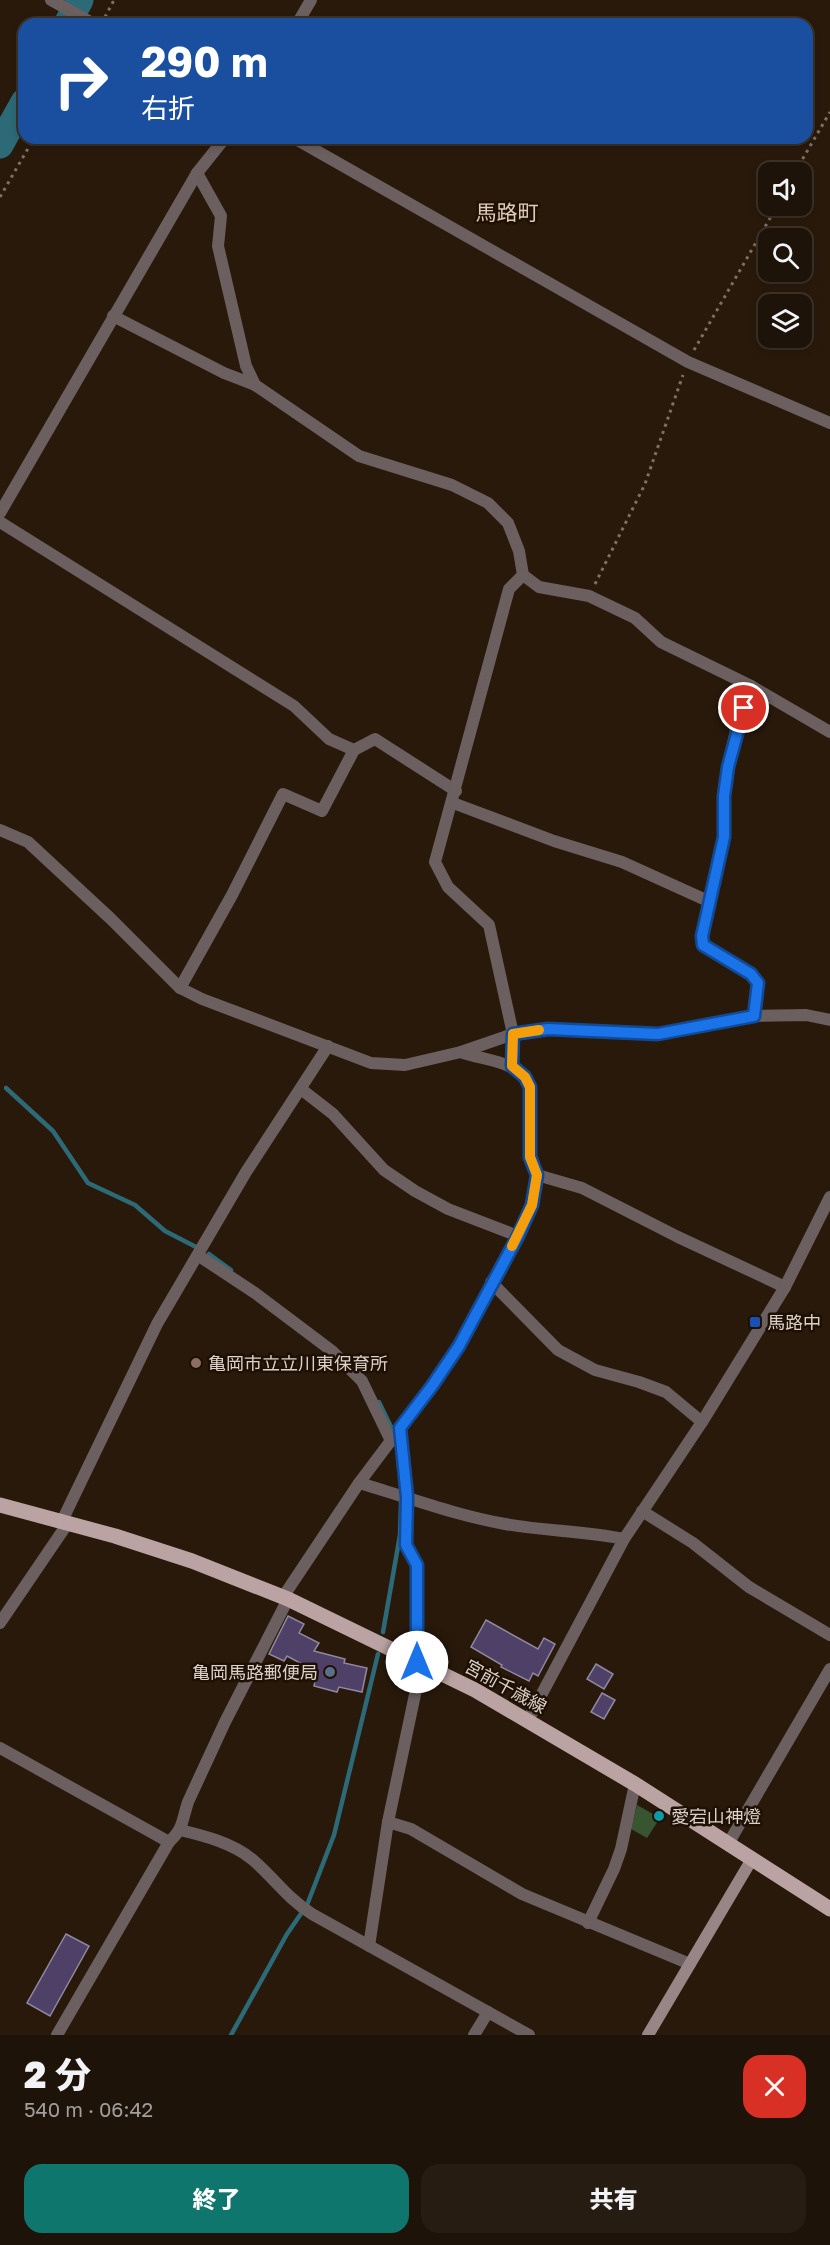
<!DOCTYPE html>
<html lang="ja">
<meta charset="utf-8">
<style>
body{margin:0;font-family:"Golos Text","Noto Sans JP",sans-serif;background:#261c12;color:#f1f3f6;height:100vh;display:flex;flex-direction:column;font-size:22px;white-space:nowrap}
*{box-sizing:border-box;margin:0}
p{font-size:20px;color:#a19e9c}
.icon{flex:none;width:33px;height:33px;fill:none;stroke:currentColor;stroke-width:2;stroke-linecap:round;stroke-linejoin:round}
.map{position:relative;height:2035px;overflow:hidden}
.drawer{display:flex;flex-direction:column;background:#1e1308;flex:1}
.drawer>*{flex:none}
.hud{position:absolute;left:18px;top:18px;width:795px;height:126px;border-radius:18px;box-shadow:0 3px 9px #0003,0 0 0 2px #3c3229;background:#1a4fa0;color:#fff;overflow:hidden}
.buttons{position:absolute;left:758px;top:162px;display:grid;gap:12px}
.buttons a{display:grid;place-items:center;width:54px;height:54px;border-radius:12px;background:#1e1308;box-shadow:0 3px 9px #0003,0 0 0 2px #3c3229;font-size:30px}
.pin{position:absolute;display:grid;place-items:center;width:51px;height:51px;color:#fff;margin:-26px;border:3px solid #fff;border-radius:50%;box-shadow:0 2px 6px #0007}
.me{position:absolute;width:66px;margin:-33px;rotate:0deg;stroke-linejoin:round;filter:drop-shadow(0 0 4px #0008)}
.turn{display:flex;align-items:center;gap:21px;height:126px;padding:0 24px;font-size:27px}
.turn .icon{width:78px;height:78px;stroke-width:2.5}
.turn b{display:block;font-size:42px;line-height:51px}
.round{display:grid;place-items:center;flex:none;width:63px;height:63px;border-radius:18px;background:#261c12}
.headline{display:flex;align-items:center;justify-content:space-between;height:102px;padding:0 24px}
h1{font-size:36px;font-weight:800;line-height:45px}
.cta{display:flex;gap:12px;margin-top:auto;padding:12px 24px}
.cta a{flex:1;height:69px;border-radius:18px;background:#0f766e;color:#fff;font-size:24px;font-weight:800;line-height:69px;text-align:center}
.cta a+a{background:#261c12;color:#f1f3f6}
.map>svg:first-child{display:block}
.forest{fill:#385532}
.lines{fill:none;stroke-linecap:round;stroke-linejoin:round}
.stream{stroke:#2c6a77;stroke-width:4.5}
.river{stroke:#2c6a77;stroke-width:27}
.building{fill:#4e4067;stroke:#8f889e;stroke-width:1.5}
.path{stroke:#7d7165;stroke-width:3;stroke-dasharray:3 4.5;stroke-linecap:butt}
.street{stroke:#6b5f5f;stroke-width:12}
.secondary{stroke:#988586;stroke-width:12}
.primary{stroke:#bba3a3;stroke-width:15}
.route-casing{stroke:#114b97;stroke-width:15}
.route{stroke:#1a73e8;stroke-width:10}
.slow{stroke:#f59e0b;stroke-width:10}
.transit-dot{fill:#1a4fb4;stroke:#1e1004;stroke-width:2}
.education-dot{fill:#8d6e63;stroke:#1e1004;stroke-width:2}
.service-dot{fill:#5c6f8a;stroke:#1e1004;stroke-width:2}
.culture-dot{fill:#0f9aa8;stroke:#1e1004;stroke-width:2}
.labels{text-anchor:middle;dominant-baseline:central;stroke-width:5;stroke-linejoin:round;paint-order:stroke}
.poi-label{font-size:18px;fill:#dbd1c8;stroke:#1e1004;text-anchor:start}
.street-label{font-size:18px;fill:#dbd1c8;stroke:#1e1004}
.quarter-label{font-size:21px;fill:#dfcab9;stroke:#1e1004}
</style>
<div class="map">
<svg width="830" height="2035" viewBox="0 0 830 2035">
<rect width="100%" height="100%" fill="#28190b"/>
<path class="forest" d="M 637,1805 L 660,1818 L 647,1838 L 631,1829 Z"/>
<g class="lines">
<g class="stream">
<path d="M 6,1088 L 53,1131 L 88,1183 L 135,1205 L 165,1231 L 198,1248"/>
<path d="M 209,1254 L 231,1270"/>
<path d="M 379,1402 L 393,1431"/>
<path d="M 383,1632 L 400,1535 L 401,1502"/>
<path d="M 231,2035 L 287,1934 L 307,1905 L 334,1835 L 378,1654"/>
</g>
<g class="river">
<path d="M 67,24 L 80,0"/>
<path d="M 0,145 L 24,102"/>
</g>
</g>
<g class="building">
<path d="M 288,1616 L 304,1624 L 299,1633 L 319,1643 L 314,1651 L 345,1659 L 344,1663 L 367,1668 L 362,1692 L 339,1687 L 337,1692 L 314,1686 L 317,1672 L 287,1656 L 284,1661 L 269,1654 Z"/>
<path d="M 486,1620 L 538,1649 L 544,1638 L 555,1644 L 538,1676 L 533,1673 L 529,1681 L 501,1667 L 502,1665 L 471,1647 Z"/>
<path d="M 596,1664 L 613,1674 L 604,1689 L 587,1679 Z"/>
<path d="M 602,1693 L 615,1700 L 604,1719 L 591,1712 Z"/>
<path d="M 66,1934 L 89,1946 L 50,2016 L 27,2003 Z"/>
</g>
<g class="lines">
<g class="path">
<path d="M 105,17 L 114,0"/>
<path d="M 795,172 L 830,112"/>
<path d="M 0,197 L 34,138"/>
<path d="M 694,350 L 777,206"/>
<path d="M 595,584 L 645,484 L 683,375"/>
</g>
<g class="street">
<path d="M 51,0 L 94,24"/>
<path d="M 297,24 L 311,0"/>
<path d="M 225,138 L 197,173 L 221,216 L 218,246 L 246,366 L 255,385"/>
<path d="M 294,138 L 688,362 L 830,423"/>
<path d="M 113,316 L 224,373 L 255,385 L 359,456 L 452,485 L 488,503 L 508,523 L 519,551 L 523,575 L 539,587 L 589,596 L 635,618 L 661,642 L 751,686 L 830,732"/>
<path d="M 0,513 L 197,173"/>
<path d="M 0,522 L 294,706 L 329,739 L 354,750"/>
<path d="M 751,686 L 736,730 L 728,767 L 724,796 L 724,837 L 702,936 L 703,945 L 751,974 L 757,983 L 754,1016"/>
<path d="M 453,803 L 554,841 L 622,862 L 708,901"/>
<path d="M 0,830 L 28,842 L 111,919 L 180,988 L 202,999 L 371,1063 L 405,1065 L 461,1052 L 513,1034 L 548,1029 L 658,1034 L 754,1016 L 806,1015 L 830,1020"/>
<path d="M 180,988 L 232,895 L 283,794 L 322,811 L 354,750 L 375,739 L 456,791"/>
<path d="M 512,1066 L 513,1034 L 489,925 L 448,887 L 435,862 L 509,589 L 523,575"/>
<path d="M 301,1089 L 333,1114 L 384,1170 L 415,1191 L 448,1209 L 518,1236"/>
<path d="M 537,1175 L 582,1188 L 678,1237 L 785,1287"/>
<path d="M 199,1256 L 255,1293 L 332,1351 L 362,1381 L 391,1441"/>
<path d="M 491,1282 L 558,1350 L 595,1370 L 639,1382 L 666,1392 L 702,1422"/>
<path d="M 359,1483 C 407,1497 455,1515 505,1524 C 544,1531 584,1531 624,1539"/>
<path d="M 642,1511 L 693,1543 L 749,1587 L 830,1635"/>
<path d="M 62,1521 L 157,1324 L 246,1172 L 328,1046"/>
<path d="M 283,1597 L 359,1483 L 432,1386 L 459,1346 L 518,1236 L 532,1205 L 537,1175 L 529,1157 L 530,1087 C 516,1059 488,1062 461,1052"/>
<path d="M 0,1623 L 68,1523"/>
<path d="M 528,1720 L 624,1539 L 702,1422 L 785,1287 L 830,1197"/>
<path d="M 0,1748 L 169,1842"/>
<path d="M 388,1822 L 411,1829 L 522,1894 L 690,1964"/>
<path d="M 180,1830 C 205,1836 233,1843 253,1860 C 275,1879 287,1898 312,1914 L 529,2035"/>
<path d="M 728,1844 L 830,1669"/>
<path d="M 588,1923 L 614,1869 L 621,1849 L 635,1784"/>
<path d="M 369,1946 L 388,1822 L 417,1685 L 417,1565 L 406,1545 L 407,1498 L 400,1428"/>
<path d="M 57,2035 L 169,1842 C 184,1828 182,1820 188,1802 L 225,1722 L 288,1599"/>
<path d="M 474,2035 L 488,2012"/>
</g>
<path class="secondary" d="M 648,2035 L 752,1859"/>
<path class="primary" d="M 0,1505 L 115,1536 L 192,1561 L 288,1599 L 475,1690 L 635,1784 L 830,1909"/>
</g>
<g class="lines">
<g class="route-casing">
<path id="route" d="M 417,1662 L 417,1565 L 406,1545 L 407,1497 L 400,1428 L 432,1386 L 459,1346 L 518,1236 L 532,1205 L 537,1175 L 530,1157 L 530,1087 L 525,1077 L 512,1066 L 513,1034 L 548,1029 L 658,1034 L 754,1016 L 758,983 L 751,974 L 703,945 L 702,936 L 724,837 L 724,796 L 728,767 L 744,708"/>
</g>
<use href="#route" class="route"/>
<path class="slow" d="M 512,1246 L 532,1205 L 537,1175 L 530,1157 L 530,1087 L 525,1077 L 512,1066 L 513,1034 L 539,1030"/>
</g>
<rect class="transit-dot" x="749" y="1316" width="12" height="12" rx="3"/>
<circle class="education-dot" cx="196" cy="1363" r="6"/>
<circle class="service-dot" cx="330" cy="1672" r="6"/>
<circle class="culture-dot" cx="659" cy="1816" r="6"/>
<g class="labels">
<g class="poi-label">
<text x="767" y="1322">馬路中</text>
<text x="208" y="1363">亀岡市立立川東保育所</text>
<text x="318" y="1672" text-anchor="end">亀岡馬路郵便局</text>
<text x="671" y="1816">愛宕山神燈</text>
</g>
<g class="street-label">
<text transform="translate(506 1686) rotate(29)">宮前千歳線</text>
</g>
<g class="quarter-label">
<text x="507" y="212">馬路町</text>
</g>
</g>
</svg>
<div class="buttons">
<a><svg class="icon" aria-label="sound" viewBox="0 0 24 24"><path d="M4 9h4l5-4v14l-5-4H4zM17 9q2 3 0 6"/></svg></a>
<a><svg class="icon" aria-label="search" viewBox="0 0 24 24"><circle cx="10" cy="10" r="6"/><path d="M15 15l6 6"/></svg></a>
<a><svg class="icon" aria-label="layers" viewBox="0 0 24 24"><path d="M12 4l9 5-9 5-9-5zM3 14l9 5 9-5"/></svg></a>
</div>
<div class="pin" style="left:744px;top:708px;background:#d93025"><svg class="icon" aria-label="arrive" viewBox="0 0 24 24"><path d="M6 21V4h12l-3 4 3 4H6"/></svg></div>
<svg class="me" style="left:417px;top:1662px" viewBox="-20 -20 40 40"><circle r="19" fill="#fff"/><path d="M0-13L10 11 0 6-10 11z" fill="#1a73e8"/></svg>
<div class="hud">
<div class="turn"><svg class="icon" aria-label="right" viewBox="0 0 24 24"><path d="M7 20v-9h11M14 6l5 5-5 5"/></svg><div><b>290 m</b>右折</div></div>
</div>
</div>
<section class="drawer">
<div class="headline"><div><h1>2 分</h1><p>540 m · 06:42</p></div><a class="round" style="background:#d93025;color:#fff"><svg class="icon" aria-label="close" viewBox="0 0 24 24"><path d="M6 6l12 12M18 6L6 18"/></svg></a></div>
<div class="cta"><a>終了</a><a>共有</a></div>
</section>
